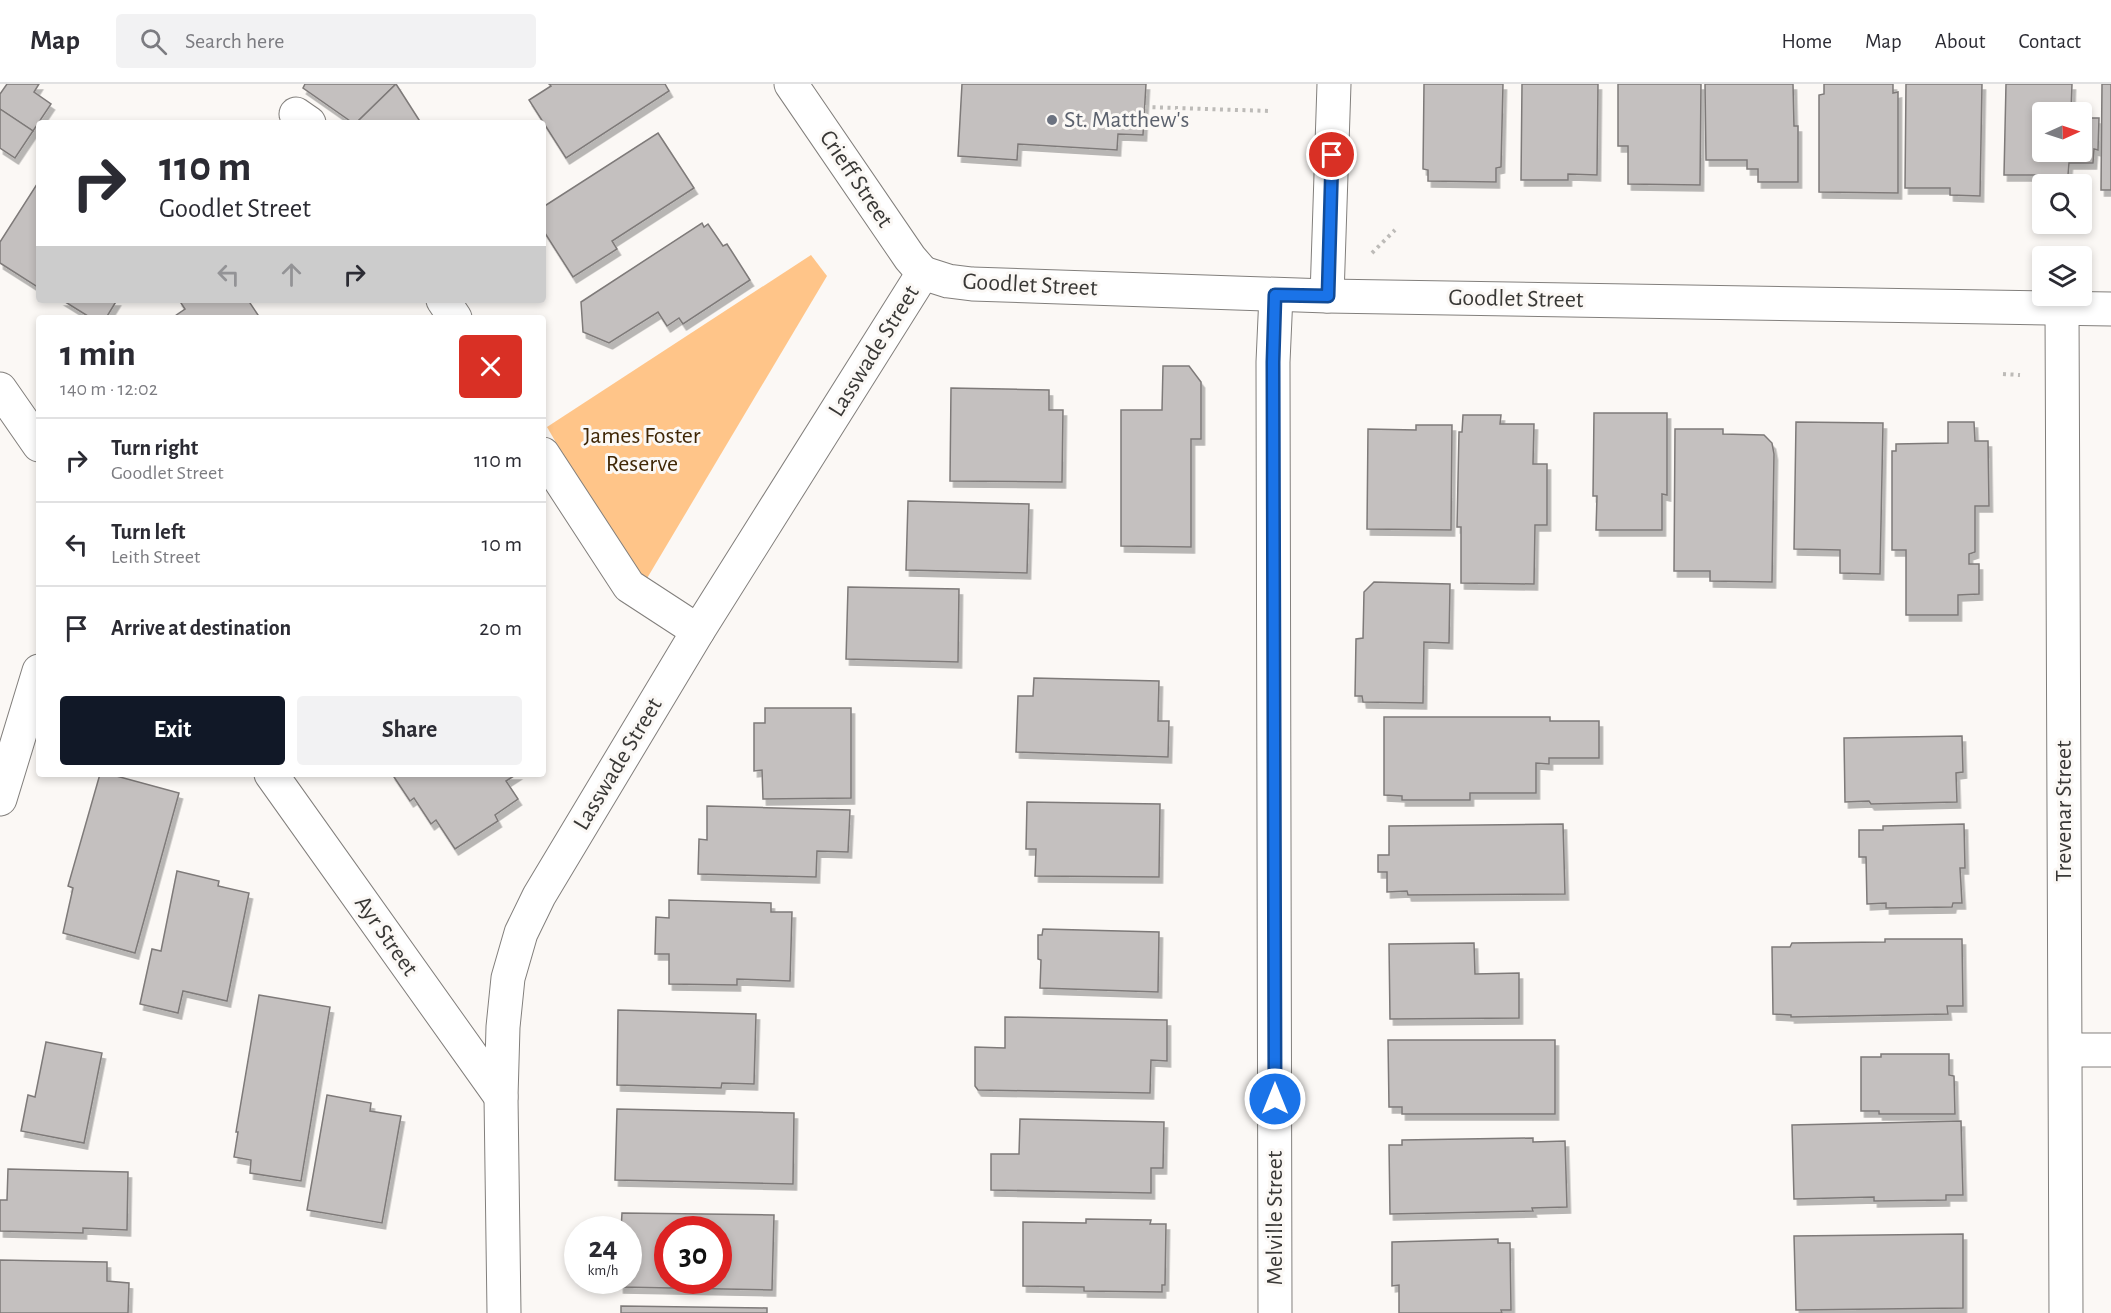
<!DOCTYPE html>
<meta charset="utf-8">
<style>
body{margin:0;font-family:"Alegreya Sans",sans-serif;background:#f2f2f3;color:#2b2b33;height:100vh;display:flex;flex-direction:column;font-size:22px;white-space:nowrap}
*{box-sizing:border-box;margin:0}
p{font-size:20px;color:#7c7c81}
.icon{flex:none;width:33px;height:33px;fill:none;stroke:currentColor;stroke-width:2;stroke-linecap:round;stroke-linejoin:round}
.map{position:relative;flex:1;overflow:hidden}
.panel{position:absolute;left:36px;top:231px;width:510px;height:462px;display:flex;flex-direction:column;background:#fff;border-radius:6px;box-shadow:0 3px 9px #0003}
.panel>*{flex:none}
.guide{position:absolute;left:36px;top:36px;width:510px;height:183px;border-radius:6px;box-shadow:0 3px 9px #0003;background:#fff;color:#2b2b33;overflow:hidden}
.needle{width:39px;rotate:87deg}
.buttons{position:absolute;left:2032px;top:18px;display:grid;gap:12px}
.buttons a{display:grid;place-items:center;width:60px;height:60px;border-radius:6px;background:#fff;box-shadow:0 3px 9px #0003;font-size:30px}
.speed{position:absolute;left:564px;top:1132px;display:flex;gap:12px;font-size:30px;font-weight:700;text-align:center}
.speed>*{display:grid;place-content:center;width:78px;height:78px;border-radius:50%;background:#fff;box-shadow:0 3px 9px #0003;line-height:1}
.speed small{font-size:15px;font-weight:400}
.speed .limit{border:9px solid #d22;background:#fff;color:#111}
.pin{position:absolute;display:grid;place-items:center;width:51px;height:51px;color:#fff;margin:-26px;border:3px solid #fff;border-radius:50%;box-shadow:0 2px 6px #0007}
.me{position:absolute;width:66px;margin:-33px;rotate:0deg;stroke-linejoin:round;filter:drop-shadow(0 0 4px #0008)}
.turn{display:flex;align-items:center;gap:21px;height:126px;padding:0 24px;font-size:27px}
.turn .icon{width:78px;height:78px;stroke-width:2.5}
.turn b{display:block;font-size:42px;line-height:51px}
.lanes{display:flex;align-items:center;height:57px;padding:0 24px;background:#0003;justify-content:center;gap:30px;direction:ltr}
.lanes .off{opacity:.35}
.round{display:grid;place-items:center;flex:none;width:63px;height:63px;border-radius:6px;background:#f2f2f3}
.head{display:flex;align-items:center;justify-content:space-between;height:102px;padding:0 24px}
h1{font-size:36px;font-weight:600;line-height:45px}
.cta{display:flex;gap:12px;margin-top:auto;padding:12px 24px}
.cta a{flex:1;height:69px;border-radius:6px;background:#111827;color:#fff;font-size:24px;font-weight:600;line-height:69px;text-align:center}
.cta a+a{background:#f2f2f3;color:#2b2b33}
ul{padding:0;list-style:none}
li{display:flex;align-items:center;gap:18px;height:84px;padding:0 24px;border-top:2px solid #e1e1e2}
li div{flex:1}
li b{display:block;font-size:22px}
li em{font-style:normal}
header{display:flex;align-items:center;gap:36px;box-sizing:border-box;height:84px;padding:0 30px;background:#fff;border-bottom:2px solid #e1e1e2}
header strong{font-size:28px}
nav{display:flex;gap:33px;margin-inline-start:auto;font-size:21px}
.search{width:420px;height:54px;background:#f2f2f3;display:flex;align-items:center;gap:15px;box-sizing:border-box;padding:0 21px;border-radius:6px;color:#7c7c81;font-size:22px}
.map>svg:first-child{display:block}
.green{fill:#ffc589}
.building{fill:#c4c0bf;stroke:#7e7a79;stroke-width:1.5;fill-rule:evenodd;filter:url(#shadow)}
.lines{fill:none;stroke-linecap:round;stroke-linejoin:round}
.minor-casing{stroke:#827f7c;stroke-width:35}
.path{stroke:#bdbbb8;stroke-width:4;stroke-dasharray:3 4.5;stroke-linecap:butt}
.minor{stroke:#fff;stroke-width:33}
.route-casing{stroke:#114b97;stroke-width:15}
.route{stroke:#1a73e8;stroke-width:10}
.worship-dot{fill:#6b7280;stroke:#fbf8f5;stroke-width:2}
.labels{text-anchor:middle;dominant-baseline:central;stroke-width:6;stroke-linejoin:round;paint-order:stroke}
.worship-label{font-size:24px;fill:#5b616d;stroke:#fbf8f5;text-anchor:start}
.street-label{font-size:24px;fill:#393836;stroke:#fbf8f5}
.park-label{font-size:24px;fill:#3f2605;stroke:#fbf8f5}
</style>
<header>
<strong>Map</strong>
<div class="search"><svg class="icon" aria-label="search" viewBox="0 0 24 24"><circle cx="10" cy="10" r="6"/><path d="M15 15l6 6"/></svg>Search here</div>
<nav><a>Home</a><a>Map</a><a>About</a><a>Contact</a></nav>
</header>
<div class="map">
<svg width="2111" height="1229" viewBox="0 0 2111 1229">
<defs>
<filter id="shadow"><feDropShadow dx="3.5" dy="6" stdDeviation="0" flood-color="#0004"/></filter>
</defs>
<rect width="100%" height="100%" fill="#fbf8f5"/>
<path class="green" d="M 811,171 L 827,192 L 646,496 L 630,486 L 547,343 Z"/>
<g class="building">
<path d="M 7,0 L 39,0 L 34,8 L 51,20 L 33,47 L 0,25 L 0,10 Z"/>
<path d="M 305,0 L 396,0 L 357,38 L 353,39 L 303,4 Z"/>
<path d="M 396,0 L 421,39 L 358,39 L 357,38 Z"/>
<path d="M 549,0 L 665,0 L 669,7 L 566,74 L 529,16 L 551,2 Z"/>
<path d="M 962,0 L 1146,0 L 1143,51 L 1118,50 L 1117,66 L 1018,60 L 1017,76 L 958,72 Z"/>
<path d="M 1424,0 L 1503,0 L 1501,83 L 1496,84 L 1496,98 L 1428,97 L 1428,86 L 1423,85 Z"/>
<path d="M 1522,0 L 1598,0 L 1597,91 L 1568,90 L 1568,96 L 1521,96 Z"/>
<path d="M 1618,0 L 1701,0 L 1700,101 L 1628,100 L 1628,62 L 1618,62 Z"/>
<path d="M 1705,0 L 1793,0 L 1794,42 L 1798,42 L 1798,98 L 1758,98 L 1758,85 L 1747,85 L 1747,76 L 1706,76 Z"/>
<path d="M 1824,0 L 1893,0 L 1893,9 L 1898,8 L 1898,109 L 1819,108 L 1819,11 L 1824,10 Z"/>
<path d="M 1906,0 L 1982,0 L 1980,112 L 1950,111 L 1950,104 L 1905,104 Z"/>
<path d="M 2006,0 L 2072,0 L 2071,28 L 2043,28 L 2043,68 L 2082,68 L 2082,34 L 2099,34 L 2098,66 L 2094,65 L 2093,79 L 2069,79 L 2068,91 L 2004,91 Z"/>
<path d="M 2102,0 L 2111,0 L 2111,106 L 2101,106 Z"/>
<path d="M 0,25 L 33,47 L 15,74 L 0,64 Z"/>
<path d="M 658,49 L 694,104 L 612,157 L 617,165 L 573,193 L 543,146 L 543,123 Z"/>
<path d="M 39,97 L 39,204 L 0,179 L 0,158 Z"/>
<path d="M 702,139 L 704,143 L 708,140 L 723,162 L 727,160 L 750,196 L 683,240 L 679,234 L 667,242 L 658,228 L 609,259 L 583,248 L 581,218 Z"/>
<path d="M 62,216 L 117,216 L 106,234 L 91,234 Z"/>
<path d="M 179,216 L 248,216 L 260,234 L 172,234 L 185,225 Z"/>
<path d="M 1163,282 L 1189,282 L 1201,298 L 1201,355 L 1191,355 L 1191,463 L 1121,462 L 1121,326 L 1162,326 Z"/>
<path d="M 951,304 L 1049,306 L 1049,326 L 1063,326 L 1062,398 L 950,397 Z"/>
<path d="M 1594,329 L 1667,329 L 1667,411 L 1662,410 L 1662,446 L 1596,446 L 1597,412 L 1593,412 Z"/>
<path d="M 1463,331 L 1501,331 L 1500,340 L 1534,340 L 1533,380 L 1547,380 L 1547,441 L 1535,441 L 1534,500 L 1461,499 L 1461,443 L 1457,443 L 1459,348 L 1462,348 Z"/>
<path d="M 1796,338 L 1883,339 L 1880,490 L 1840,489 L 1840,466 L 1794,465 Z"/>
<path d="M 1948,338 L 1974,338 L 1975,357 L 1988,357 L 1989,422 L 1975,422 L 1975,468 L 1969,470 L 1969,480 L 1979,480 L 1979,510 L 1958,511 L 1958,531 L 1906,531 L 1906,466 L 1892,466 L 1892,367 L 1896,367 L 1896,360 L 1948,359 Z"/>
<path d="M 1416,341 L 1452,341 L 1451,446 L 1367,445 L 1368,345 L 1416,346 Z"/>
<path d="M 1675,345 L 1723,345 L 1723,350 L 1764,351 L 1772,359 L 1774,370 L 1772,498 L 1710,497 L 1710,487 L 1674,487 Z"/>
<path d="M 908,417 L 1029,420 L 1027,489 L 906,486 Z"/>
<path d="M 1374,498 L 1450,500 L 1449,559 L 1424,558 L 1423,619 L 1363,618 L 1362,612 L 1355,612 L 1356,555 L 1363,554 L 1364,508 Z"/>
<path d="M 848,503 L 959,505 L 958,578 L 846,575 Z"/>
<path d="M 1034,594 L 1159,597 L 1158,637 L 1169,637 L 1168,673 L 1016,668 L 1018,612 L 1033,612 Z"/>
<path d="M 765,624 L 851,624 L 851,714 L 763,715 L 762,686 L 754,687 L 754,639 L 765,639 Z"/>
<path d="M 1384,633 L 1550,633 L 1550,637 L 1599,637 L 1599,674 L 1549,674 L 1549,680 L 1536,679 L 1536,709 L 1470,709 L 1470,716 L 1402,716 L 1402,712 L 1384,711 Z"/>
<path d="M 1962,652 L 1963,688 L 1956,689 L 1957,718 L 1871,720 L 1869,717 L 1845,718 L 1844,654 Z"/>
<path d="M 100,690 L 109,690 L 179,709 L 135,869 L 63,849 L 73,804 L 68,802 Z"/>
<path d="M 392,690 L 517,690 L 506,697 L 518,715 L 495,731 L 498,737 L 455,765 L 436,736 L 431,740 L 414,714 L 410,717 Z"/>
<path d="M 1027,718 L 1160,720 L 1159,793 L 1035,792 L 1036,765 L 1026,765 Z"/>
<path d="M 707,722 L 850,726 L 848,768 L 817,767 L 816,793 L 698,790 L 699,755 L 707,756 Z"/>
<path d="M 1563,740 L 1565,810 L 1408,811 L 1407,807 L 1387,808 L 1387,788 L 1378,788 L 1378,771 L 1389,771 L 1389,742 Z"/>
<path d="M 1964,740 L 1965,784 L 1960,784 L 1962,819 L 1953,819 L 1952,823 L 1886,824 L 1886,819 L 1867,820 L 1866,773 L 1859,773 L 1859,746 L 1883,746 L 1883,742 Z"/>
<path d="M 177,787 L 219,797 L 218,802 L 249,809 L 227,917 L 183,907 L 178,929 L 140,920 L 152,865 L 161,867 Z"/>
<path d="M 669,816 L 771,819 L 771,828 L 792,828 L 790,897 L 737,895 L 737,901 L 669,900 L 669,870 L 655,870 L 656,833 L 669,834 Z"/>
<path d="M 1043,845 L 1159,848 L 1158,908 L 1040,904 L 1041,876 L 1038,875 L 1038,851 L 1042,851 Z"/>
<path d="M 1885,855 L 1962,855 L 1963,922 L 1947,922 L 1948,930 L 1791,933 L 1791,931 L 1773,930 L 1772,863 L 1790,863 L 1792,859 L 1885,858 Z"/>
<path d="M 1474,859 L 1475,890 L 1519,889 L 1519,934 L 1390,935 L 1389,860 Z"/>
<path d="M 259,911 L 330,923 L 301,1097 L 250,1089 L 251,1076 L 234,1073 L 238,1048 L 236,1048 Z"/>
<path d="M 618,926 L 756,930 L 754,1000 L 722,999 L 721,1004 L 617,1001 Z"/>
<path d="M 1005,933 L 1167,936 L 1167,977 L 1151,976 L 1150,1009 L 978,1006 L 975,1002 L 975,963 L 1005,964 Z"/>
<path d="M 1388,956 L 1555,956 L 1555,1030 L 1402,1030 L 1402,1023 L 1389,1023 Z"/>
<path d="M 46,958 L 102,969 L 84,1059 L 21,1047 L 28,1011 L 35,1013 Z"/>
<path d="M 1881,970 L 1949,970 L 1949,991 L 1954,992 L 1955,1030 L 1879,1030 L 1879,1027 L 1861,1027 L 1861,973 L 1881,973 Z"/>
<path d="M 327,1011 L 371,1019 L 370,1027 L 401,1032 L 382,1139 L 307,1126 Z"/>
<path d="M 617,1025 L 794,1029 L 793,1100 L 615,1096 Z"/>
<path d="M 1020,1035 L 1164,1038 L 1163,1084 L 1151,1084 L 1151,1109 L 991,1106 L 991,1070 L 1019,1070 Z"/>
<path d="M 1961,1037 L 1963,1111 L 1946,1111 L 1946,1116 L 1874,1117 L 1874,1113 L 1794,1115 L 1792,1041 Z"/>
<path d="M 1533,1054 L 1533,1058 L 1565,1057 L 1567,1123 L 1532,1124 L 1533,1127 L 1390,1130 L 1389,1061 L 1402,1061 L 1402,1056 Z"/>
<path d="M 8,1085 L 128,1088 L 127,1146 L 83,1144 L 83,1149 L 0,1147 L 0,1116 L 7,1116 Z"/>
<path d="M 622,1129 L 774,1131 L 772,1206 L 620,1203 L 620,1197 L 628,1197 L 628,1146 L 621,1146 ZM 668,1146 L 718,1146 L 718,1197 L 668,1197 Z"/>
<path d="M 1086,1135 L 1151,1136 L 1150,1140 L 1166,1140 L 1165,1201 L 1162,1201 L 1162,1208 L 1084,1207 L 1084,1203 L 1023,1202 L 1023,1138 L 1086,1139 Z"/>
<path d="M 1963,1150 L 1963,1224 L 1796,1226 L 1794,1152 Z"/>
<path d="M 1498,1155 L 1498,1159 L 1510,1159 L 1511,1226 L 1501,1226 L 1502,1229 L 1399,1229 L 1399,1201 L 1392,1202 L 1392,1158 Z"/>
<path d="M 0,1176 L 107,1178 L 107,1197 L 129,1199 L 128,1229 L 0,1229 Z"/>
<path d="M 621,1222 L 767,1224 L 767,1229 L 621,1229 Z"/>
</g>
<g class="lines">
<g class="minor-casing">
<g id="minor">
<path d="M 791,0 L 910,174 L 923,189"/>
<path d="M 296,30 L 309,39"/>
<path d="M 923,189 L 948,197 L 972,200 L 1327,212 L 2111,225"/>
<path d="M 1327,212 L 1334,0"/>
<path d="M 443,216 L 455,234"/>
<path d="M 2062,224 L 2066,1229"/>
<path d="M 0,305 L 39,361"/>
<path d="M 543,370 L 629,502 L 698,547"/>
<path d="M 271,690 L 501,1013"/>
<path d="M 0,715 L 39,587"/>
<path d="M 2066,966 L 2111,966"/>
<path d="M 504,1229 L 501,1013 L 503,943 L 508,894 L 521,849 L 539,812 L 698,547 L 923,189"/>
<path d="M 1275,1229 L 1273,278 L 1276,211"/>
</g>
</g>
<g class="path">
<path d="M 1145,23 L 1270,27"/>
<path d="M 1372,169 L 1395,146"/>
<path d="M 2003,290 L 2020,291"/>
</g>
<use href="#minor" class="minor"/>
</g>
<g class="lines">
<g class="route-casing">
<path id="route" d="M 1275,1015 L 1273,278 L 1275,211 L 1328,212 L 1332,71"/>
</g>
<use href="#route" class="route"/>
</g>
<circle class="worship-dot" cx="1052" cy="36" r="6"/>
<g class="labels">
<g class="worship-label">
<text x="1064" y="36">St. Matthew's</text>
</g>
<g class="street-label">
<text transform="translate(856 95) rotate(56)">Crieff Street</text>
<text transform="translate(1030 201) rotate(3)">Goodlet Street</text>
<text transform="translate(1516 215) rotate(1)">Goodlet Street</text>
<text transform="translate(874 267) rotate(-58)">Lasswade Street</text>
<text transform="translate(618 680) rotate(-59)">Lasswade Street</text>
<text transform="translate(2064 727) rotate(-90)">Trevenar Street</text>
<text transform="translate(386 852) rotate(55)">Ayr Street</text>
<text transform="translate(1275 1134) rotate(-90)">Melville Street</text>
</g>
<g class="park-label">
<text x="642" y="352">James Foster<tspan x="642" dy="28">Reserve</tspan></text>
</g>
</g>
</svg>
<div class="buttons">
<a><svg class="needle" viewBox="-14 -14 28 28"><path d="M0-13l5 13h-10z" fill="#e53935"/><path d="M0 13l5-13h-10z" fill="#7c7c81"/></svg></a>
<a><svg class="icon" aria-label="search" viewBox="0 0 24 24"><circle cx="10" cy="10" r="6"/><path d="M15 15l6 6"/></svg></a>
<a><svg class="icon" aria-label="layers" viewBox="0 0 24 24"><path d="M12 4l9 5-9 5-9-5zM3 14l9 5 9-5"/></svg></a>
</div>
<div class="speed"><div>24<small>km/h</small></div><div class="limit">30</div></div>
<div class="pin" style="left:1332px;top:71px;background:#d93025"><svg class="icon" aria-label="arrive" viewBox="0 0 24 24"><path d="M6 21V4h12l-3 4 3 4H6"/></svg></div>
<svg class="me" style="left:1275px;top:1015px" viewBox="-20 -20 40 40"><circle r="17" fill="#1a73e8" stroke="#fff" stroke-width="3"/><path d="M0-11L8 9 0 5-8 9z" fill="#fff"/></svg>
<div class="guide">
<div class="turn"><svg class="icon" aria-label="right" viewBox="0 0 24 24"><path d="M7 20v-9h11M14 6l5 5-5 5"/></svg><div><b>110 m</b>Goodlet Street</div></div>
<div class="lanes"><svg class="icon off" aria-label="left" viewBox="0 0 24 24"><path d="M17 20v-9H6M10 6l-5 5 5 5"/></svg><svg class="icon off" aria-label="ahead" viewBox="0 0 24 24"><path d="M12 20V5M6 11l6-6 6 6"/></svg><svg class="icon" aria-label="right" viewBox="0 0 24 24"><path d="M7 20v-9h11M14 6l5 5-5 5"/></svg></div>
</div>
<section class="panel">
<div class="head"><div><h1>1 min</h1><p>140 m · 12:02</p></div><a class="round" style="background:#d93025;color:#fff"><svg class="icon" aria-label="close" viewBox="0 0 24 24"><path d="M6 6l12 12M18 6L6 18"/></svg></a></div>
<ul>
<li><svg class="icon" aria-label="right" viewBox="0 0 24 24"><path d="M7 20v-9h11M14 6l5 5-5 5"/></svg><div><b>Turn right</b><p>Goodlet Street</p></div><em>110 m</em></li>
<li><svg class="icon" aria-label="left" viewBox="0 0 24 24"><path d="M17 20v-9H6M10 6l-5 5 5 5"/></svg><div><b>Turn left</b><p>Leith Street</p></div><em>10 m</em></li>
<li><svg class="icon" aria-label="arrive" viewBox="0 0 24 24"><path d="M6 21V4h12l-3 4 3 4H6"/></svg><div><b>Arrive at destination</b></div><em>20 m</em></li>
</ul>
<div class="cta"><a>Exit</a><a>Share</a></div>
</section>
</div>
